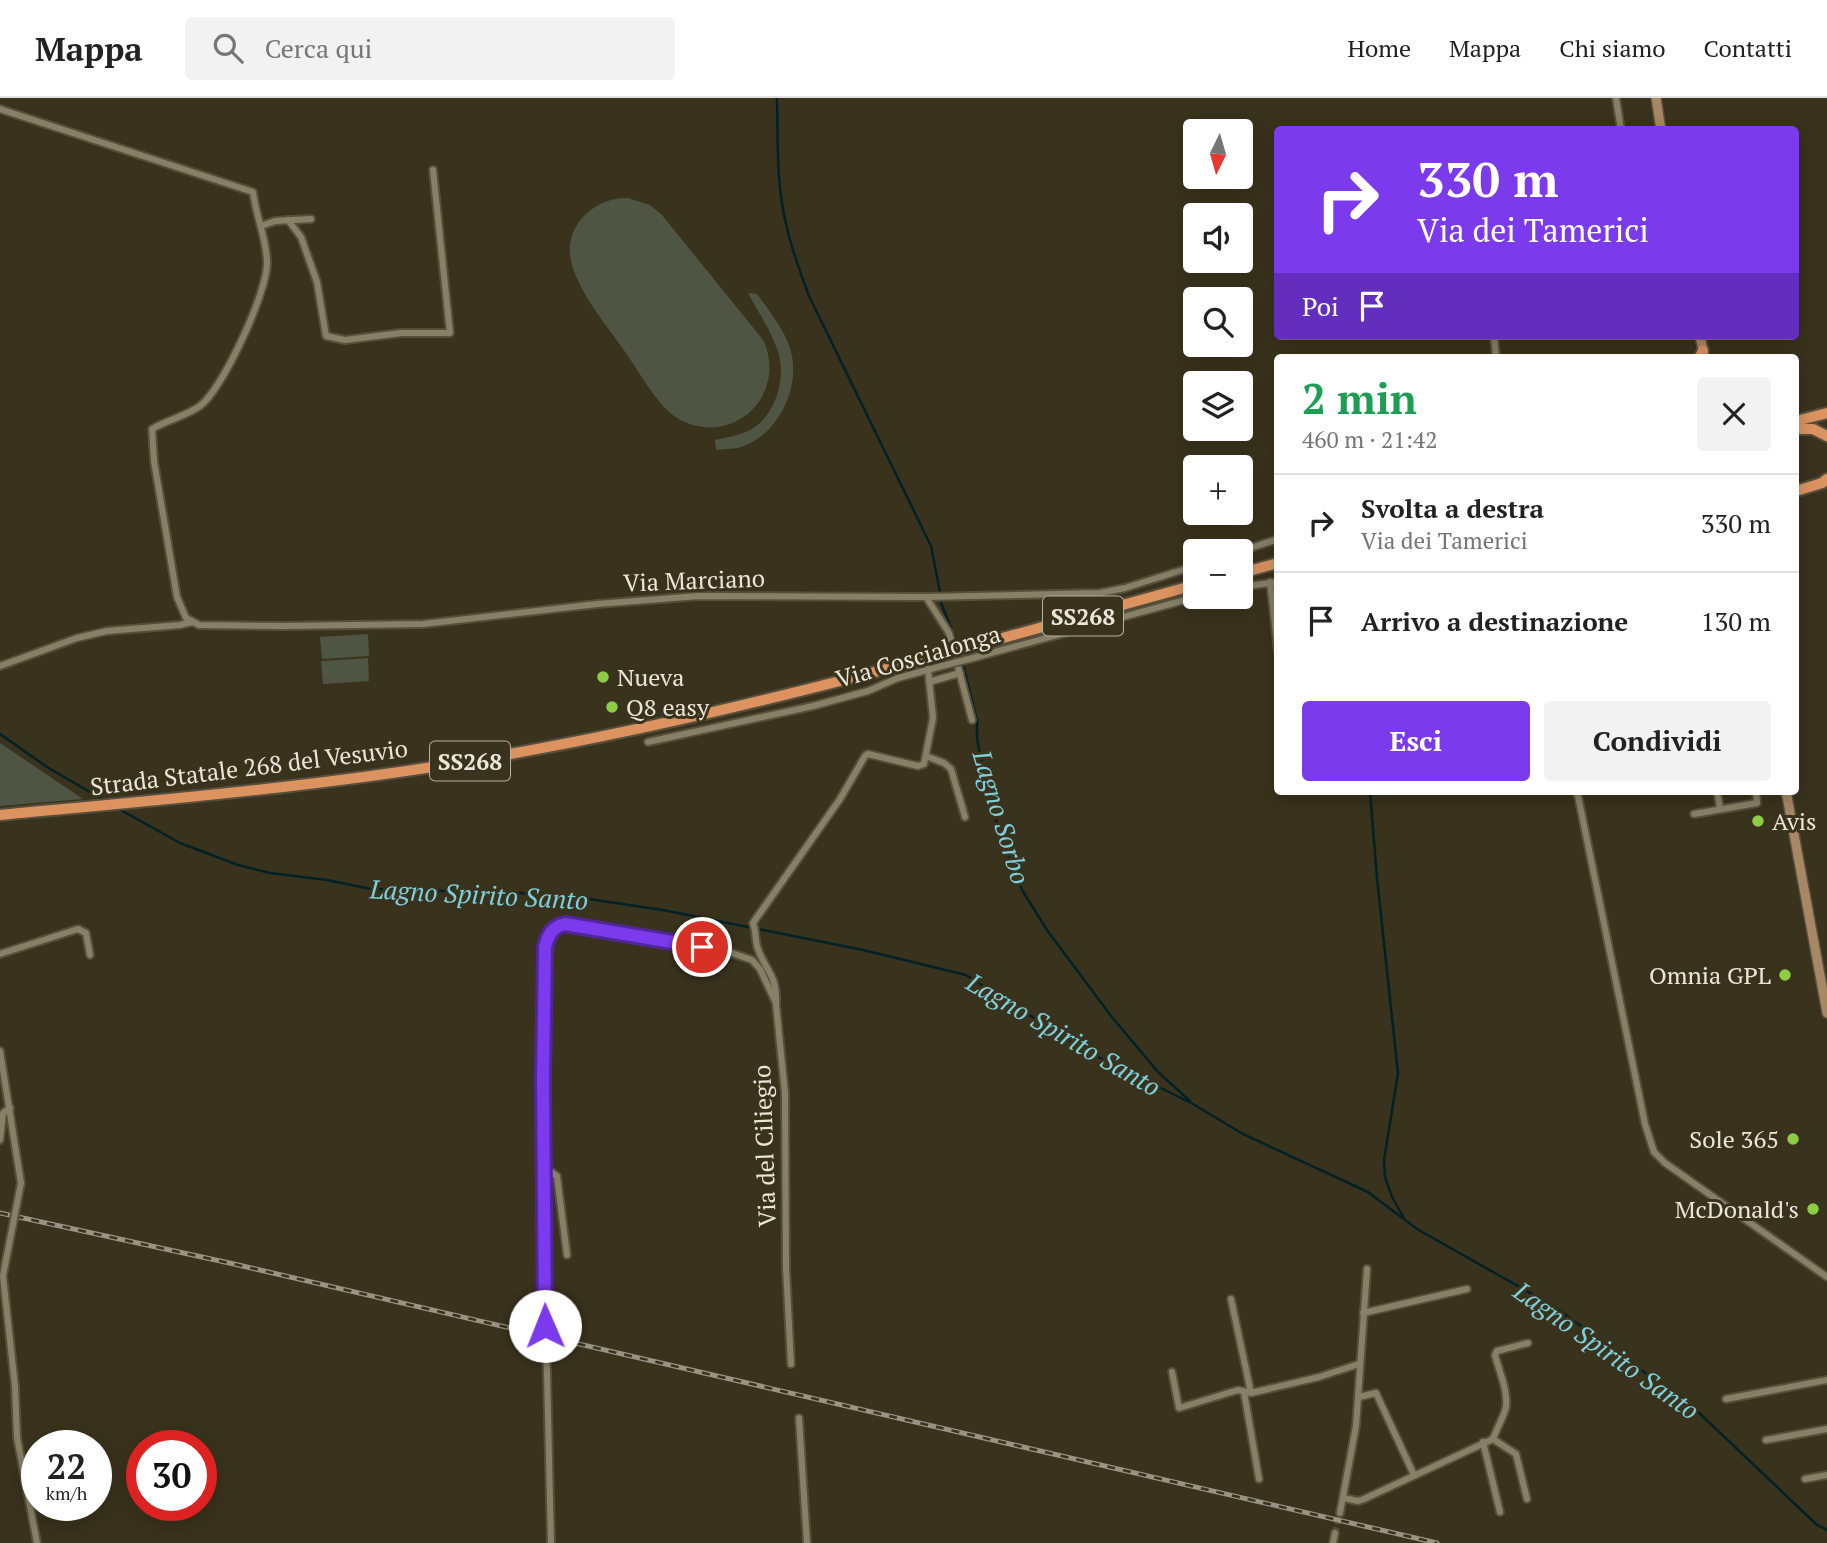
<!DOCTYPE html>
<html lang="it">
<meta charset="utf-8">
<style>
body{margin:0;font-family:"PT Serif",serif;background:#f2f2f2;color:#222;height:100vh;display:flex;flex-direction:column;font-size:26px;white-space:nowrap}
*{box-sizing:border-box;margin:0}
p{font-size:23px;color:#767676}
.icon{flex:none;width:38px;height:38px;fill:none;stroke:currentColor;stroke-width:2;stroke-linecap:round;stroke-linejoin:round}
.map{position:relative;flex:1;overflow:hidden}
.sheet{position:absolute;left:1274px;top:256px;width:525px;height:441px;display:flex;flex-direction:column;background:#fff;border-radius:7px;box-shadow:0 4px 18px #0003}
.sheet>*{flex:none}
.top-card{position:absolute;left:1274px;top:28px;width:525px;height:214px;border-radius:7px;box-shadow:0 4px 18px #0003;background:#7c3aed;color:#fff;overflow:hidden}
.needle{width:46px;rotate:185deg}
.controls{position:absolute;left:1183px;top:21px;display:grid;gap:14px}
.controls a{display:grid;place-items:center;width:70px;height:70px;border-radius:7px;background:#fff;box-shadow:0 4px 18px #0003;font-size:35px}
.speed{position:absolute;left:21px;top:1332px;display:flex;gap:14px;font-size:35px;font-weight:700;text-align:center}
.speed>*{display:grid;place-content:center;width:91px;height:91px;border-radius:50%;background:#fff;box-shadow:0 4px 18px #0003;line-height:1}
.speed small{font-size:18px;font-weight:400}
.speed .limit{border:10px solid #d22;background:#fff;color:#111}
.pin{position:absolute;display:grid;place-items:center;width:60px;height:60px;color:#fff;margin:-30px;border:4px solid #fff;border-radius:50%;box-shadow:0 2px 7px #0007}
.me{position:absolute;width:77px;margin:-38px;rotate:359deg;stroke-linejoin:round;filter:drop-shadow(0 0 5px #0008)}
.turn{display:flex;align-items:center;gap:24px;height:147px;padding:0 28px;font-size:32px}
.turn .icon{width:91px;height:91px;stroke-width:2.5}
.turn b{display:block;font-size:49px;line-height:60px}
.then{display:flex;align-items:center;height:66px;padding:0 28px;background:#0003;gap:14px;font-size:26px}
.round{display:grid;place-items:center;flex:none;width:74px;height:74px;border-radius:7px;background:#f2f2f2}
.overview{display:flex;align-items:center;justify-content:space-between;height:119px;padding:0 28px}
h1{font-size:42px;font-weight:700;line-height:52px;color:#1e9e55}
.action{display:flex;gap:14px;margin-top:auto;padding:14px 28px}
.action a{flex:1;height:80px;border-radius:7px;background:#7c3aed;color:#fff;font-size:28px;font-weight:700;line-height:80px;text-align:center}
.action a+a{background:#f2f2f2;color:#222}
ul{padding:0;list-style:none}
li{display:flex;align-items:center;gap:21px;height:98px;padding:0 28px;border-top:2px solid #e0e0e0}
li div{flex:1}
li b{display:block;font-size:26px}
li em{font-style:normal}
header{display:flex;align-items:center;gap:42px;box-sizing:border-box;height:98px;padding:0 35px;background:#fff;border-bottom:2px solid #e0e0e0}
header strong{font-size:33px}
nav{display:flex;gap:38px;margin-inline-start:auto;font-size:24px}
.search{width:490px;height:63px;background:#f2f2f2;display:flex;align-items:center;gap:18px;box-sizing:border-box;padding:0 24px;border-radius:7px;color:#767676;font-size:26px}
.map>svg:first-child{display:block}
.green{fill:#4e5542}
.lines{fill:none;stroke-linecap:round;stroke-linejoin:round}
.stream{stroke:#002227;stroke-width:2.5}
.minor-tunnel{stroke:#544d38;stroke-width:6;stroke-dasharray:6 3;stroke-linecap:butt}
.minor-casing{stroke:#554f3c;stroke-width:10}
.secondary-casing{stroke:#554f3c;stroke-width:12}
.trunk-casing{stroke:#554f3c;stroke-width:14}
.minor{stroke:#878067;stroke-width:6}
.secondary{stroke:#a78764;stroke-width:9}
.trunk{stroke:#dc9360;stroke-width:10}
.rail-casing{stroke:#989382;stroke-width:5}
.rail{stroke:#39321c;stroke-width:2.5;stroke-dasharray:8;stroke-linecap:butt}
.minor-bridge-casing{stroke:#554f3c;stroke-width:10;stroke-linecap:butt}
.trunk-bridge-casing{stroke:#554f3c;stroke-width:14;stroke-linecap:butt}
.minor-bridge{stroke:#878067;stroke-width:6}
.trunk-bridge{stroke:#dc9360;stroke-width:10}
.route-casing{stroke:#51269a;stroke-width:18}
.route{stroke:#7c3aed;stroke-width:12}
.poi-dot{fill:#8bce46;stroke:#39321c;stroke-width:2.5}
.labels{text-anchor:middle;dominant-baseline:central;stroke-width:6;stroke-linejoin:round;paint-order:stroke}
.shield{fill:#39321c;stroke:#b5b0a0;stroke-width:2}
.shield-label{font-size:23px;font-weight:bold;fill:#eae6d9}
.street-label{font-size:24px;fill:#eae6d9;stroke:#39321c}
.poi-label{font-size:24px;fill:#eae6d9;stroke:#39321c;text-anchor:start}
.water-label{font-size:26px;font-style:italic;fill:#7ecfdc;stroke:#39321c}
</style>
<header>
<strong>Mappa</strong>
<div class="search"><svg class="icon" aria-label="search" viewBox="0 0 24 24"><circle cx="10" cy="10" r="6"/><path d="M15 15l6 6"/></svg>Cerca qui</div>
<nav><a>Home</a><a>Mappa</a><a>Chi siamo</a><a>Contatti</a></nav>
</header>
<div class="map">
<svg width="1827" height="1445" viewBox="0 0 1827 1445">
<rect width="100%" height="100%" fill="#39321c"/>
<g class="green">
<path d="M 628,100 L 650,107 L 662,117 L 764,243 C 789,305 722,355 670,315 C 653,299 641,277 628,258 C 609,230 582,200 572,167 C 561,130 593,99 628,100 Z"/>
<path d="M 748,195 L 757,196 C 770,214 788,236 792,258 C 799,295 775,340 738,350 C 731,351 723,351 716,352 L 715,342 C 728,339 745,337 756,328 C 777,313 786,277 778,254 C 772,234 758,214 748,195 Z"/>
<path d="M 368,536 L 369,558 L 322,561 L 320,539 Z"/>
<path d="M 368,560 L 369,583 L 323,586 L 321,563 Z"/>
<path d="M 0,645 L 83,701 L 0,708 Z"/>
</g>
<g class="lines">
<g class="stream">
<path d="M 777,0 C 778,43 776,88 787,130 C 792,153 801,176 809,198 L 931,448 L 940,494"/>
<path d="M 941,505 L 958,547"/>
<path d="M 960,554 L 977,623 L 977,640 L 984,679 L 1001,739 L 1022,792 L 1047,832 L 1111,918 L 1158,974 L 1190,1003"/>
<path d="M 0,636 L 47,669 L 107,704"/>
<path d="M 1370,693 L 1377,780 L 1398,975 L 1384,1062 L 1385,1079 L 1392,1099 L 1404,1120"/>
<path d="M 119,711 L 180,745 L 238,767 L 270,775 L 327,782 L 371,791 L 555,796 L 663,812 L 863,852 L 966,877 L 1088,954 L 1193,1006 L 1243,1036 L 1368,1094 L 1417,1131 L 1555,1209 L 1696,1312 L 1817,1427 L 1827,1432"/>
</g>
<path class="minor-tunnel" d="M 1335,1435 L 1340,1415"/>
<g class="minor-casing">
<g id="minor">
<path d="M 1616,0 L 1621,32"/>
<path d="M 0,11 L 253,94 C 256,118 266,139 267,163 C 269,191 223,291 200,308 C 186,318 167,322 152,331 L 154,363 L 177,499 L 186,520 L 199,527 L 284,528 L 423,526 L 597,506 L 699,498 L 926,499 L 1100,495 L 1125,490 L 1195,468"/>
<path d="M 288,122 L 301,139 L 317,184 L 326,238 L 345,242 L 401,235 L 450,235 L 433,72"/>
<path d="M 261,128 L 275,123 L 311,121"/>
<path d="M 1494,238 L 1496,259"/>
<path d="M 1241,453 L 1278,441"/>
<path d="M 1270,484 L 1278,554"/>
<path d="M 1241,489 L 1278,484"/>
<path d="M 926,499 L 949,535 L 972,622"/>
<path d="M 973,560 L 1196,499"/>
<path d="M 0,568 L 77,540 L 107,533 L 180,527 L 192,524"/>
<path d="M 929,584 L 960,575"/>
<path d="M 648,644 L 813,608 L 868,593 L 898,580 L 942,568"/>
<path d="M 926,658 L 944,665 L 951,671 L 965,719"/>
<path d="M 1577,693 L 1645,1026 L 1654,1054 L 1665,1065 L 1827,1179"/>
<path d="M 1717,693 L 1720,710"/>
<path d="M 1694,716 L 1757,705 L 1756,693"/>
<path d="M 0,856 L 78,831 L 86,835 L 90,857"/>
<path d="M 0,953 L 21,1085"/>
<path d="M 0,1042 L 3,1015 L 10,1010"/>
<path d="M 544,1069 L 557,1078 L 567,1157"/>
<path d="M 6,1162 L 3,1178 L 15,1288 L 17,1339 L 37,1445"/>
<path d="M 1231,1201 L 1251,1295"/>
<path d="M 544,1205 L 543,980 L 545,849 C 548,837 552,829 565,826 L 729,854 L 752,862 L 760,871 L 776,905"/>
<path d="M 1363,1215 L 1467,1191"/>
<path d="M 791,1266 L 786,1170 L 785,995 L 776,906 C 778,876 764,872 757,848 C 755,840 756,833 753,825 L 840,701 L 865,658 L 868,656 L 918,668 L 924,666 L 933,620 L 928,571"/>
<path d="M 547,1274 L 551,1445"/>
<path d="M 1172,1274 L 1179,1310 L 1238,1292 L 1251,1295 L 1319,1279 L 1359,1266"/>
<path d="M 1244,1294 L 1259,1381"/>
<path d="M 1359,1299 L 1376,1295 L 1414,1377"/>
<path d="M 1726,1301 L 1827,1282"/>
<path d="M 799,1320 L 807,1445"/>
<path d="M 1493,1341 C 1496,1332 1505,1316 1506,1309 C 1508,1292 1499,1273 1495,1257 L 1497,1253 L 1528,1245"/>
<path d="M 1766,1342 L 1827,1331"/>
<path d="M 1483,1344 L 1500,1414"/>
<path d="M 1805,1381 L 1827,1377"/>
<path d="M 1344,1400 L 1358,1403 L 1364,1401 L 1493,1341 L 1516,1356 L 1527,1401"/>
<path d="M 1340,1415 L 1356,1328 L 1367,1171"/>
<path d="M 1333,1445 L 1335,1435"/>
</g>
</g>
<g class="secondary-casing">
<g id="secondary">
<path d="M 1656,0 L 1661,32"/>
<path d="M 1700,238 L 1704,257"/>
<path d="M 1786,693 L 1827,915"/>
</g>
</g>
<g class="trunk-casing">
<g id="trunk">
<path d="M 1700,259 L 1703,252"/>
<path d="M 1796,323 L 1827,315"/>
<path d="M 1796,331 L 1813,331 L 1827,338"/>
<path d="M 1796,393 L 1822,385 L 1827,381"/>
<path d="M 1241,475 L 1278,465"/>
<path d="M 970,549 L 1195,487"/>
<path d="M 0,717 C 170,701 341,687 510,656 C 656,630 799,595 942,556"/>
</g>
</g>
<use href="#minor" class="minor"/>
<use href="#secondary" class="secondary"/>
<use href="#trunk" class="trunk"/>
<g class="rail-casing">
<path id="rail" d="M 0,1115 L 234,1166 L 1437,1445"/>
</g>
<use href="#rail" class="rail"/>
<g class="minor-bridge-casing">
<g id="minor-bridge">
<path d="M 942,568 L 973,560"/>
<path d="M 6,1162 L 21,1085"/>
<path d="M 544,1205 L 547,1274"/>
</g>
</g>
<g class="trunk-bridge-casing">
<path id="trunk-bridge" d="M 942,556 L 970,549"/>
</g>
<use href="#minor-bridge" class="minor-bridge"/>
<use href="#trunk-bridge" class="trunk-bridge"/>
</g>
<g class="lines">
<g class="route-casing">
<path id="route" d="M 545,1228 L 543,980 L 545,849 C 548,837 552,829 565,826 L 702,849"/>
</g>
<use href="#route" class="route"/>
</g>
<g class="poi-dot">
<circle cx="603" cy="579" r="7"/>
<circle cx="612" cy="609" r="7"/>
<circle cx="1758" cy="723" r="7"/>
<circle cx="1785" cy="877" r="7"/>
<circle cx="1793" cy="1041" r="7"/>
<circle cx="1813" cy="1111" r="7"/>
</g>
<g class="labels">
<g class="shield">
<rect x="1043" y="498.5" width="80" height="39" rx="5"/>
<rect x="430" y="643.5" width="80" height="39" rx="5"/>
</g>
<g class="shield-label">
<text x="1083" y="518">SS268</text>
<text x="470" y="663">SS268</text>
</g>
<g class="street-label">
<text transform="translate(694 482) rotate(-2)">Via Marciano</text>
<text transform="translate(918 558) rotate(-16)">Via Coscialonga</text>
<text transform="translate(249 669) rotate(-7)">Strada Statale 268 del Vesuvio</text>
<text transform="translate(764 1048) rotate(-92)">Via del Ciliegio</text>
</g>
<g class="poi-label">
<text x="617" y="579">Nueva</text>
<text x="626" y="609">Q8 easy</text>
<text x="1772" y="723">Avis</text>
<text x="1771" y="877" text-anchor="end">Omnia GPL</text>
<text x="1779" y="1041" text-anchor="end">Sole 365</text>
<text x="1799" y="1111" text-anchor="end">McDonald's</text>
</g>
<g class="water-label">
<text transform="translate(1002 719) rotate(73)">Lagno Sorbo</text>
<text transform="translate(479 796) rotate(3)">Lagno Spirito Santo</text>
<text transform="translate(1064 936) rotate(30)">Lagno Spirito Santo</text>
<text transform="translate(1607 1252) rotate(35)">Lagno Spirito Santo</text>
</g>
</g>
</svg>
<div class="controls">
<a><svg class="needle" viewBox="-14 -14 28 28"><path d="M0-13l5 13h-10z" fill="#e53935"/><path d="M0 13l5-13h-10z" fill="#767676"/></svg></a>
<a><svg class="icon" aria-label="sound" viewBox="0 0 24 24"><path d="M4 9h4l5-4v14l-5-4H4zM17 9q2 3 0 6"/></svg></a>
<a><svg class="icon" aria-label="search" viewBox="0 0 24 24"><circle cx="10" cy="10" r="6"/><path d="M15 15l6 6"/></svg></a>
<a><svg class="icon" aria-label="layers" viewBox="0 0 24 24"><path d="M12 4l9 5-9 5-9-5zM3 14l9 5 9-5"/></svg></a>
<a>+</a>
<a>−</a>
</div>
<div class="speed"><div>22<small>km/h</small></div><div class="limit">30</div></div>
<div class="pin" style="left:702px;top:849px;background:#d93025"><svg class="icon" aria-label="arrive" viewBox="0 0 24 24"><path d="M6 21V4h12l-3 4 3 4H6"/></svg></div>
<svg class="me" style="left:545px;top:1228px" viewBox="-20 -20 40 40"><circle r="19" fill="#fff"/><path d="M0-13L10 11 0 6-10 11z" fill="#7c3aed"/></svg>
<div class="top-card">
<div class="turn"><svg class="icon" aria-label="right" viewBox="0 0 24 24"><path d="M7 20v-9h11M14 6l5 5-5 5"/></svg><div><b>330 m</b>Via dei Tamerici</div></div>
<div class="then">Poi<svg class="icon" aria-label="arrive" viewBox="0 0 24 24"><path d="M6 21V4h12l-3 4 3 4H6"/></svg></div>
</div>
<section class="sheet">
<div class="overview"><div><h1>2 min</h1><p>460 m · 21:42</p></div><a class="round"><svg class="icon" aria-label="close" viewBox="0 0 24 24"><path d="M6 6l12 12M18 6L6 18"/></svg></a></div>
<ul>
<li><svg class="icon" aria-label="right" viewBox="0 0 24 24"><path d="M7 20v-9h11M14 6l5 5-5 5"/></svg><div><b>Svolta a destra</b><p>Via dei Tamerici</p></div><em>330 m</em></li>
<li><svg class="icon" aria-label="arrive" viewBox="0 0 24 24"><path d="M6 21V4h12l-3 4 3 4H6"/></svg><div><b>Arrivo a destinazione</b></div><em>130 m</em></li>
</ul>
<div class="action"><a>Esci</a><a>Condividi</a></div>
</section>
</div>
